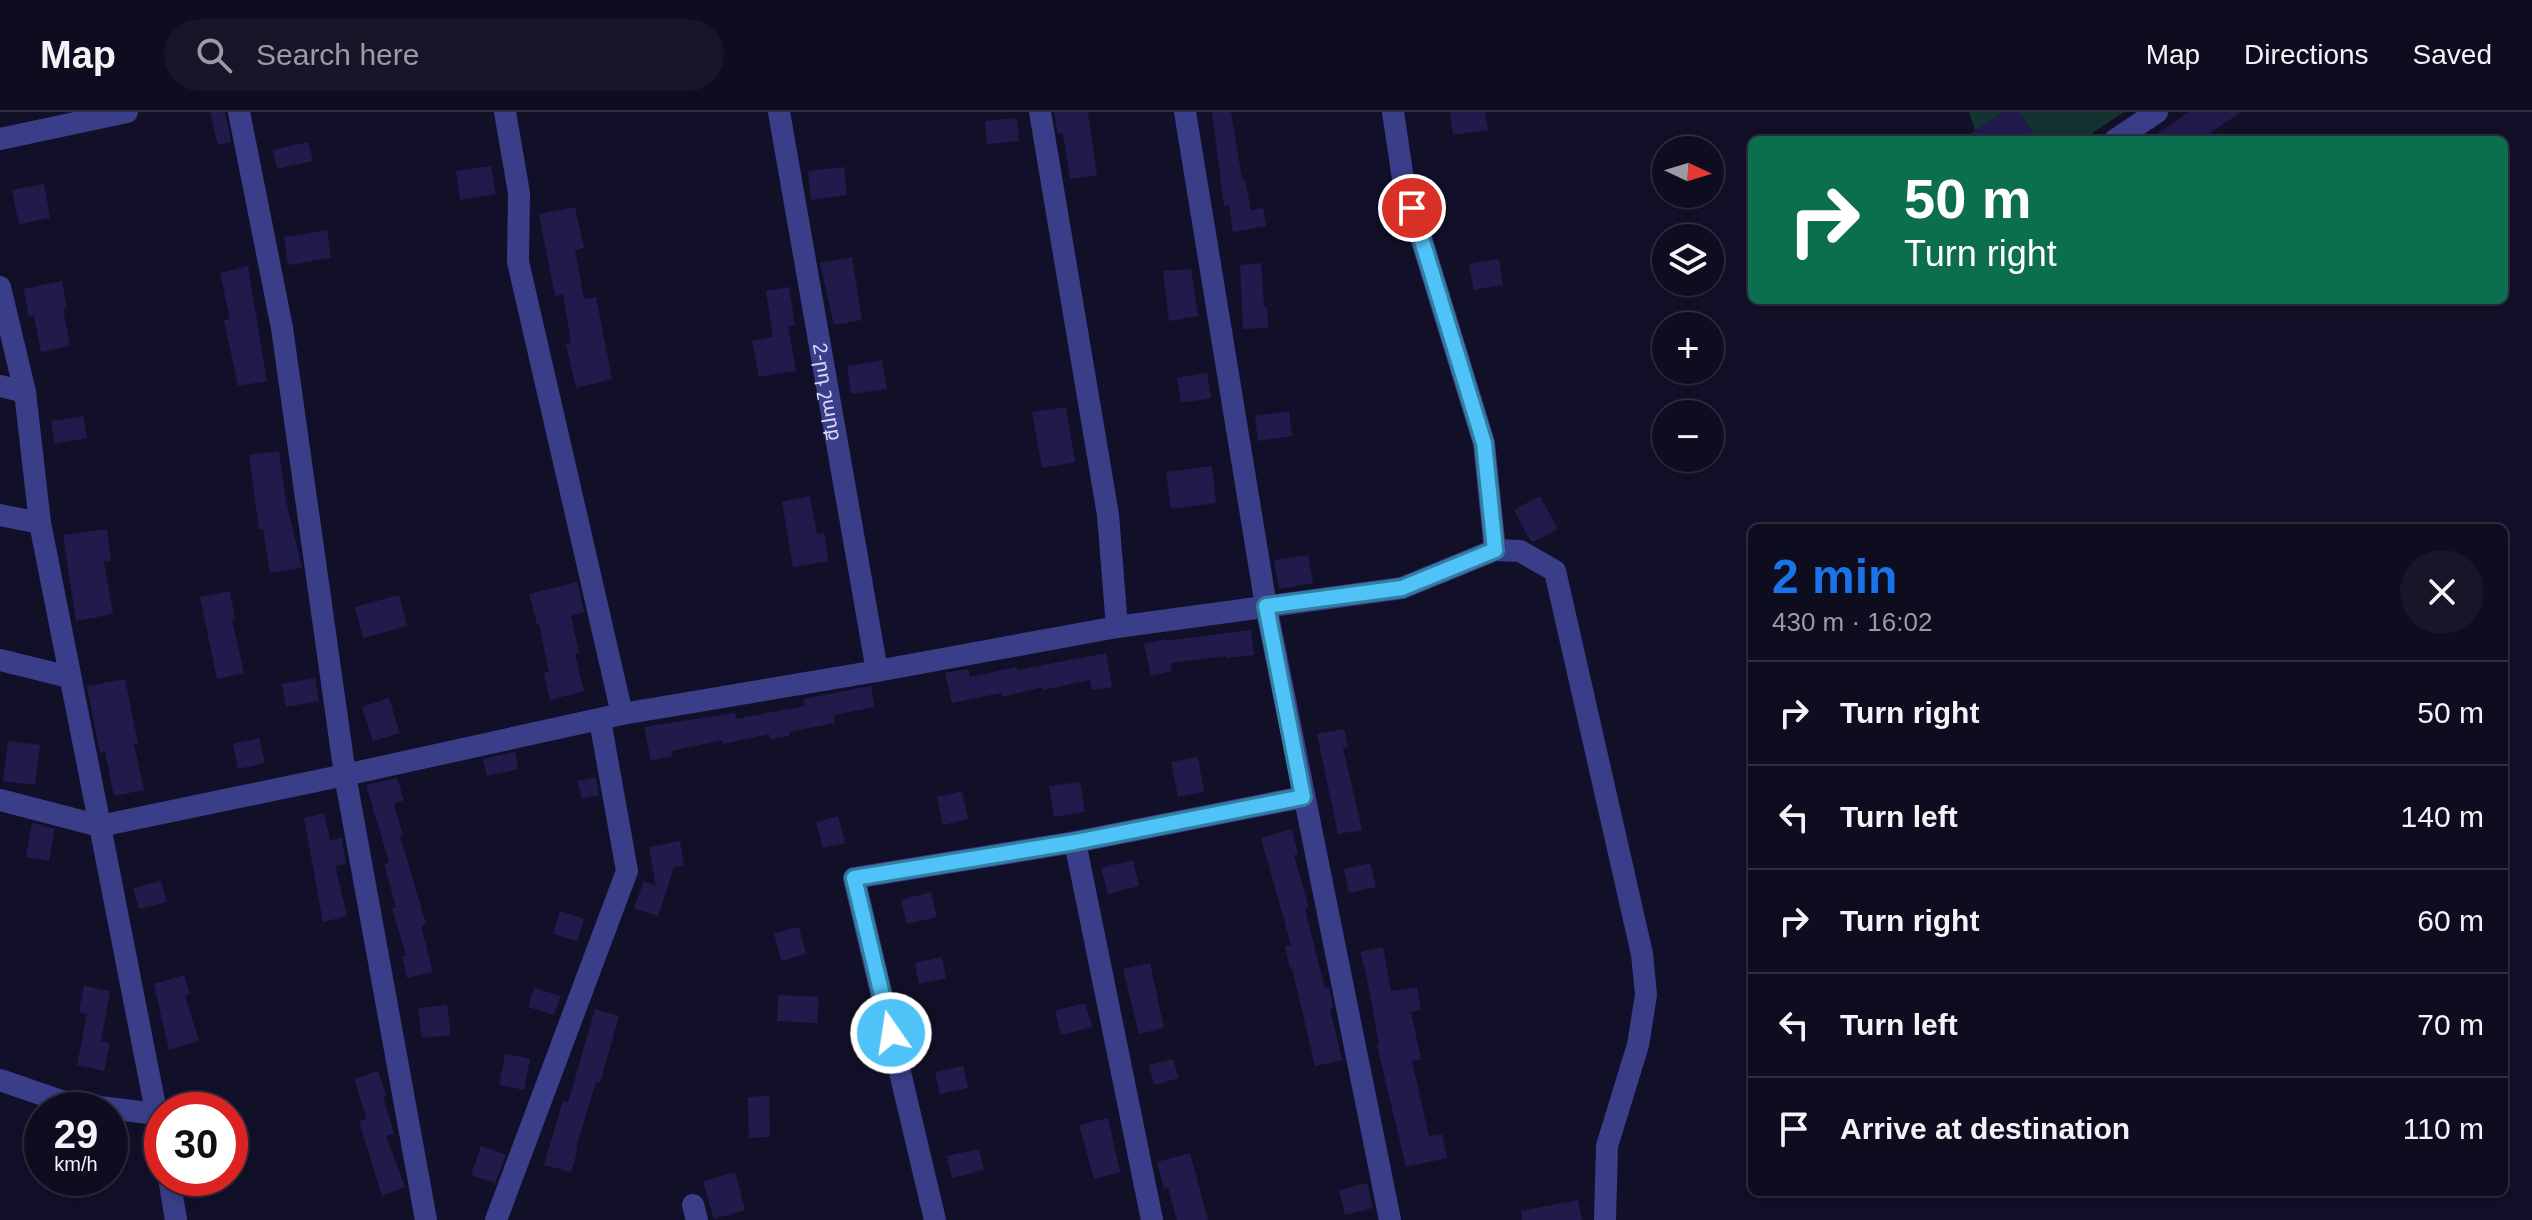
<!DOCTYPE html>
<meta charset="utf-8">
<style>
body{margin:0;font-family:Arial,"Noto Sans Armenian",sans-serif;background:#171528;color:#f1f3f6;height:100vh;display:flex;flex-direction:column;font-size:30px;white-space:nowrap}
*{box-sizing:border-box;margin:0}
p{font-size:26px;color:#9b9ba4}
.icon{flex:none;width:44px;height:44px;fill:none;stroke:currentColor;stroke-width:2;stroke-linecap:round;stroke-linejoin:round}
.map{position:relative;flex:1;overflow:hidden}
.panel{position:absolute;left:1748px;top:412px;width:760px;height:672px;display:flex;flex-direction:column;background:#0e0c1f;border-radius:12px;box-shadow:0 4px 12px #0003,0 0 0 2px #2e2c3d}
.panel>*{flex:none}
.banner{position:absolute;left:1748px;top:24px;width:760px;height:168px;border-radius:12px;box-shadow:0 4px 12px #0003,0 0 0 2px #2e2c3d;background:#0b6e4f;color:#fff;overflow:hidden}
.needle{width:52px;rotate:94deg}
.tools{position:absolute;left:1652px;top:24px;display:grid;gap:16px}
.tools a{display:grid;place-items:center;width:72px;height:72px;border-radius:50%;background:#0e0c1f;box-shadow:0 4px 12px #0003,0 0 0 2px #2e2c3d;font-size:40px}
.speed{position:absolute;left:24px;top:980px;display:flex;gap:16px;font-size:40px;font-weight:700;text-align:center}
.speed>*{display:grid;place-content:center;width:104px;height:104px;border-radius:50%;background:#0e0c1f;box-shadow:0 4px 12px #0003,0 0 0 2px #2e2c3d;line-height:1}
.speed small{font-size:20px;font-weight:400}
.speed .limit{border:12px solid #d22;background:#fff;color:#111}
.pin{position:absolute;display:grid;place-items:center;width:68px;height:68px;color:#fff;margin:-34px;border:4px solid #fff;border-radius:50%;box-shadow:0 2px 8px #0007}
.me{position:absolute;width:88px;margin:-44px;rotate:347deg;stroke-linejoin:round;filter:drop-shadow(0 0 6px #0008)}
.turn{display:flex;align-items:center;gap:28px;height:168px;padding:0 24px;font-size:36px}
.turn .icon{width:104px;height:104px;stroke-width:2.5}
.turn b{display:block;font-size:56px;line-height:68px}
.round{display:grid;place-items:center;flex:none;width:84px;height:84px;border-radius:42px;background:#171528}
.summary{display:flex;align-items:center;justify-content:space-between;height:136px;padding:0 24px}
h1{font-size:48px;font-weight:600;line-height:60px;color:#1a73e8}
ul{padding:0;list-style:none}
li{display:flex;align-items:center;gap:24px;height:104px;padding:0 24px;border-top:2px solid #2e2c3d}
li div{flex:1}
li b{display:block;font-size:30px}
li em{font-style:normal}
header{display:flex;align-items:center;gap:48px;box-sizing:border-box;height:112px;padding:0 40px;background:#0e0c1f;border-bottom:2px solid #2e2c3d}
header strong{font-size:38px}
nav{display:flex;gap:44px;margin-inline-start:auto;font-size:28px}
.search{width:560px;height:72px;background:#171528;display:flex;align-items:center;gap:20px;box-sizing:border-box;padding:0 28px;border-radius:44px;color:#9b9ba4;font-size:30px}
.map>svg:first-child{display:block}
.green{fill:#12332f}
.building{fill:#201b4b}
.lines{fill:none;stroke-linecap:round;stroke-linejoin:round}
.minor{stroke:#3a3e89;stroke-width:22}
.route-casing{stroke:#337fa1;stroke-width:20}
.route{stroke:#4fc3f7;stroke-width:14}
.labels{text-anchor:middle;dominant-baseline:central;stroke-width:8;stroke-linejoin:round;paint-order:stroke}
.street-label{font-size:20px;fill:#d9d8ff;stroke:#121029}
</style>
<header>
<strong>Map</strong>
<div class="search"><svg class="icon" aria-label="search" viewBox="0 0 24 24"><circle cx="10" cy="10" r="6"/><path d="M15 15l6 6"/></svg>Search here</div>
<nav><a>Map</a><a>Directions</a><a>Saved</a></nav>
</header>
<div class="map">
<svg width="2532" height="1108" viewBox="0 0 2532 1108">
<rect width="100%" height="100%" fill="#121029"/>
<path class="green" d="M 1969,0 L 2124,0 L 2082,28 L 1978,28 Z"/>
<g class="building">
<path d="M 210,0 L 225,0 L 231,30 L 218,33 Z"/>
<path d="M 1054,0 L 1088,0 L 1097,63 L 1070,67 L 1063,21 L 1058,22 Z"/>
<path d="M 1212,0 L 1231,0 L 1242,67 L 1245,67 L 1251,98 L 1263,96 L 1266,114 L 1233,120 L 1229,93 L 1224,94 Z"/>
<path d="M 1450,0 L 1485,0 L 1488,18 L 1453,23 Z"/>
<path d="M 2002,0 L 2020,0 L 2034,21 L 2023,28 L 1961,28 Z"/>
<path d="M 2189,0 L 2241,0 L 2200,28 L 2148,28 Z"/>
<path d="M 1017,6 L 1019,29 L 987,32 L 985,9 Z"/>
<path d="M 308,30 L 313,49 L 277,57 L 273,38 Z"/>
<path d="M 491,54 L 496,82 L 460,88 L 456,59 Z"/>
<path d="M 844,55 L 847,83 L 811,88 L 808,59 Z"/>
<path d="M 44,72 L 50,106 L 19,112 L 12,78 Z"/>
<path d="M 575,95 L 584,136 L 575,138 L 584,187 L 596,185 L 612,267 L 576,276 L 566,232 L 571,231 L 563,182 L 555,184 L 539,102 Z"/>
<path d="M 327,118 L 331,146 L 288,153 L 284,125 Z"/>
<path d="M 852,145 L 862,208 L 834,213 L 820,151 Z"/>
<path d="M 1499,147 L 1503,173 L 1474,178 L 1469,152 Z"/>
<path d="M 1261,151 L 1264,195 L 1267,195 L 1268,216 L 1243,217 L 1240,153 Z"/>
<path d="M 248,154 L 267,269 L 238,274 L 224,208 L 230,207 L 220,161 Z"/>
<path d="M 1191,157 L 1198,204 L 1169,209 L 1163,159 Z"/>
<path d="M 62,169 L 67,196 L 63,197 L 70,234 L 41,240 L 34,204 L 29,205 L 24,177 Z"/>
<path d="M 789,175 L 795,213 L 788,214 L 796,259 L 759,265 L 752,229 L 773,225 L 766,179 Z"/>
<path d="M 882,248 L 887,277 L 851,282 L 847,254 Z"/>
<path d="M 1207,261 L 1211,286 L 1181,291 L 1177,266 Z"/>
<path d="M 1066,295 L 1075,350 L 1042,356 L 1032,300 Z"/>
<path d="M 1289,299 L 1292,324 L 1258,329 L 1255,304 Z"/>
<path d="M 83,304 L 87,326 L 55,332 L 51,309 Z"/>
<path d="M 279,339 L 286,389 L 302,456 L 270,461 L 263,417 L 259,418 L 249,343 Z"/>
<path d="M 1212,354 L 1216,391 L 1171,397 L 1166,360 Z"/>
<path d="M 810,384 L 817,422 L 824,420 L 828,449 L 793,455 L 782,390 Z"/>
<path d="M 1540,384 L 1558,417 L 1533,430 L 1530,428 L 1514,398 Z"/>
<path d="M 107,417 L 111,449 L 104,450 L 113,502 L 76,509 L 63,423 Z"/>
<path d="M 1308,443 L 1313,471 L 1279,477 L 1274,448 Z"/>
<path d="M 577,470 L 584,500 L 571,504 L 579,541 L 575,542 L 584,579 L 550,588 L 544,561 L 549,560 L 539,512 L 537,512 L 529,482 Z"/>
<path d="M 230,479 L 235,507 L 232,508 L 244,561 L 217,567 L 200,485 Z"/>
<path d="M 399,483 L 407,514 L 363,526 L 355,495 Z"/>
<path d="M 1251,518 L 1254,543 L 1226,546 L 1226,544 L 1170,551 L 1172,559 L 1151,564 L 1144,532 L 1165,527 L 1165,529 Z"/>
<path d="M 1106,541 L 1112,575 L 1092,578 L 1090,568 L 1043,578 L 1042,575 L 1002,585 L 1001,581 L 952,591 L 945,561 L 968,557 L 970,565 L 1017,555 L 1018,558 Z"/>
<path d="M 315,566 L 319,589 L 286,595 L 282,572 Z"/>
<path d="M 125,567 L 138,632 L 134,632 L 144,678 L 114,684 L 105,639 L 100,641 L 87,574 Z"/>
<path d="M 871,574 L 875,595 L 834,603 L 835,611 L 789,620 L 789,624 L 770,627 L 769,622 L 723,632 L 722,628 L 672,639 L 673,644 L 651,649 L 644,615 L 735,601 L 736,607 L 805,594 L 803,587 Z"/>
<path d="M 389,586 L 400,621 L 373,629 L 362,595 Z"/>
<path d="M 1344,617 L 1348,635 L 1343,636 L 1362,718 L 1338,722 L 1317,622 Z"/>
<path d="M 259,626 L 265,651 L 238,657 L 233,632 Z"/>
<path d="M 8,629 L 40,633 L 35,673 L 3,669 Z"/>
<path d="M 515,640 L 518,657 L 487,664 L 483,647 Z"/>
<path d="M 1198,645 L 1204,680 L 1178,685 L 1171,650 Z"/>
<path d="M 596,665 L 599,683 L 582,687 L 577,669 Z"/>
<path d="M 397,666 L 404,688 L 394,692 L 403,723 L 400,724 L 426,812 L 421,814 L 433,860 L 407,866 L 402,845 L 406,844 L 392,796 L 396,795 L 384,752 L 389,750 L 366,673 Z"/>
<path d="M 1080,670 L 1085,700 L 1054,705 L 1049,674 Z"/>
<path d="M 962,679 L 968,707 L 943,713 L 937,685 Z"/>
<path d="M 324,701 L 330,728 L 342,726 L 346,752 L 335,754 L 347,804 L 323,810 L 304,706 Z"/>
<path d="M 838,704 L 845,731 L 823,736 L 816,710 Z"/>
<path d="M 32,711 L 55,717 L 49,749 L 26,745 Z"/>
<path d="M 1292,717 L 1298,742 L 1294,743 L 1309,796 L 1305,797 L 1325,876 L 1329,875 L 1333,896 L 1330,897 L 1342,948 L 1315,954 L 1292,856 L 1290,857 L 1285,834 L 1291,833 L 1261,726 Z"/>
<path d="M 680,729 L 684,754 L 674,755 L 658,804 L 634,796 L 644,769 L 656,774 L 649,735 Z"/>
<path d="M 1133,748 L 1139,774 L 1108,782 L 1101,756 Z"/>
<path d="M 1370,751 L 1376,775 L 1349,781 L 1344,757 Z"/>
<path d="M 161,769 L 167,790 L 139,797 L 133,776 Z"/>
<path d="M 931,780 L 937,805 L 907,812 L 901,788 Z"/>
<path d="M 560,799 L 584,807 L 577,829 L 553,822 Z"/>
<path d="M 799,815 L 806,842 L 781,849 L 774,821 Z"/>
<path d="M 1383,835 L 1391,879 L 1417,875 L 1421,898 L 1411,900 L 1421,947 L 1412,949 L 1429,1024 L 1442,1022 L 1447,1046 L 1406,1055 L 1377,933 L 1379,932 L 1367,866 L 1360,840 Z"/>
<path d="M 942,845 L 946,866 L 919,872 L 915,851 Z"/>
<path d="M 1150,851 L 1164,916 L 1139,922 L 1123,857 Z"/>
<path d="M 184,863 L 190,882 L 185,884 L 199,929 L 169,938 L 154,872 Z"/>
<path d="M 84,874 L 110,879 L 101,929 L 110,931 L 104,959 L 77,953 L 87,902 L 79,900 Z"/>
<path d="M 534,876 L 561,884 L 554,903 L 528,895 Z"/>
<path d="M 778,883 L 819,885 L 817,911 L 777,909 Z"/>
<path d="M 1085,891 L 1092,915 L 1061,923 L 1055,899 Z"/>
<path d="M 447,893 L 451,923 L 422,926 L 418,896 Z"/>
<path d="M 595,897 L 619,904 L 600,971 L 596,970 L 576,1036 L 578,1037 L 571,1060 L 544,1053 L 563,989 L 568,991 Z"/>
<path d="M 505,942 L 530,947 L 524,978 L 499,973 Z"/>
<path d="M 1173,947 L 1179,966 L 1154,973 L 1149,953 Z"/>
<path d="M 963,954 L 968,976 L 940,982 L 935,960 Z"/>
<path d="M 378,959 L 386,983 L 383,984 L 394,1022 L 386,1024 L 405,1075 L 382,1084 L 359,1009 L 367,1007 L 354,967 Z"/>
<path d="M 769,984 L 770,1025 L 749,1026 L 748,985 Z"/>
<path d="M 1108,1006 L 1120,1060 L 1094,1067 L 1079,1013 Z"/>
<path d="M 481,1034 L 506,1043 L 495,1071 L 471,1063 Z"/>
<path d="M 979,1037 L 984,1058 L 952,1066 L 947,1044 Z"/>
<path d="M 1190,1041 L 1208,1108 L 1177,1108 L 1168,1075 L 1164,1076 L 1157,1050 Z"/>
<path d="M 735,1060 L 745,1098 L 714,1107 L 703,1069 Z"/>
<path d="M 1367,1071 L 1373,1096 L 1345,1103 L 1339,1078 Z"/>
<path d="M 1578,1088 L 1582,1108 L 1522,1108 L 1521,1099 Z"/>
</g>
<g class="lines">
<g class="minor">
<path d="M 239,0 L 282,216 L 345,663 L 426,1108"/>
<path d="M 505,0 L 519,81 L 518,150 L 622,602"/>
<path id="s1" d="M 779,0 L 877,559"/>
<path d="M 1040,0 L 1108,403 L 1117,515"/>
<path d="M 1185,0 L 1266,494 L 1390,1108"/>
<path d="M 0,27 L 127,0"/>
<path d="M 2115,28 L 2157,0"/>
<path d="M 0,175 L 25,280 L 40,411 L 100,714 L 0,688"/>
<path d="M 0,274 L 25,280"/>
<path d="M 0,403 L 40,411"/>
<path d="M 1495,438 L 1520,439 L 1555,459 L 1642,842 L 1646,883 L 1638,933 L 1607,1034 L 1605,1108"/>
<path d="M 0,548 L 69,565"/>
<path d="M 1075,730 L 1152,1108"/>
<path d="M 0,968 L 67,991 L 157,1002"/>
<path d="M 162,1030 L 100,714 L 345,663 L 622,602 L 877,559 L 1117,515 L 1402,476 L 1495,438 L 1484,331 L 1403,67 L 1393,0"/>
<path d="M 169,1066 L 176,1108"/>
<path d="M 693,1093 L 697,1108"/>
<path d="M 496,1108 L 627,759 L 600,608"/>
<path d="M 935,1108 L 854,766 L 1075,730 L 1303,685"/>
</g>
</g>
<g class="lines">
<g class="route-casing">
<path id="route" d="M 891,921 L 854,766 L 1075,730 L 1303,685 L 1266,494 L 1402,476 L 1495,438 L 1484,331 L 1412,96"/>
</g>
<use href="#route" class="route"/>
</g>
<g class="labels">
<g class="street-label">
<text stroke="none"><textPath href="#s1" startOffset="284">2-րդ շարք</textPath></text>
</g>
</g>
</svg>
<div class="tools">
<a><svg class="needle" viewBox="-14 -14 28 28"><path d="M0-13l5 13h-10z" fill="#e53935"/><path d="M0 13l5-13h-10z" fill="#9b9ba4"/></svg></a>
<a><svg class="icon" aria-label="layers" viewBox="0 0 24 24"><path d="M12 4l9 5-9 5-9-5zM3 14l9 5 9-5"/></svg></a>
<a>+</a>
<a>−</a>
</div>
<div class="speed"><div>29<small>km/h</small></div><div class="limit">30</div></div>
<div class="pin" style="left:1412px;top:96px;background:#d93025"><svg class="icon" aria-label="arrive" viewBox="0 0 24 24"><path d="M6 21V4h12l-3 4 3 4H6"/></svg></div>
<svg class="me" style="left:891px;top:921px" viewBox="-20 -20 40 40"><circle r="17" fill="#4fc3f7" stroke="#fff" stroke-width="3"/><path d="M0-11L8 9 0 5-8 9z" fill="#fff"/></svg>
<div class="banner">
<div class="turn"><svg class="icon" aria-label="right" viewBox="0 0 24 24"><path d="M7 20v-9h11M14 6l5 5-5 5"/></svg><div><b>50 m</b>Turn right</div></div>
</div>
<section class="panel">
<div class="summary"><div><h1>2 min</h1><p>430 m · 16:02</p></div><a class="round"><svg class="icon" aria-label="close" viewBox="0 0 24 24"><path d="M6 6l12 12M18 6L6 18"/></svg></a></div>
<ul>
<li><svg class="icon" aria-label="right" viewBox="0 0 24 24"><path d="M7 20v-9h11M14 6l5 5-5 5"/></svg><div><b>Turn right</b></div><em>50 m</em></li>
<li><svg class="icon" aria-label="left" viewBox="0 0 24 24"><path d="M17 20v-9H6M10 6l-5 5 5 5"/></svg><div><b>Turn left</b></div><em>140 m</em></li>
<li><svg class="icon" aria-label="right" viewBox="0 0 24 24"><path d="M7 20v-9h11M14 6l5 5-5 5"/></svg><div><b>Turn right</b></div><em>60 m</em></li>
<li><svg class="icon" aria-label="left" viewBox="0 0 24 24"><path d="M17 20v-9H6M10 6l-5 5 5 5"/></svg><div><b>Turn left</b></div><em>70 m</em></li>
<li><svg class="icon" aria-label="arrive" viewBox="0 0 24 24"><path d="M6 21V4h12l-3 4 3 4H6"/></svg><div><b>Arrive at destination</b></div><em>110 m</em></li>
</ul>
</section>
</div>
